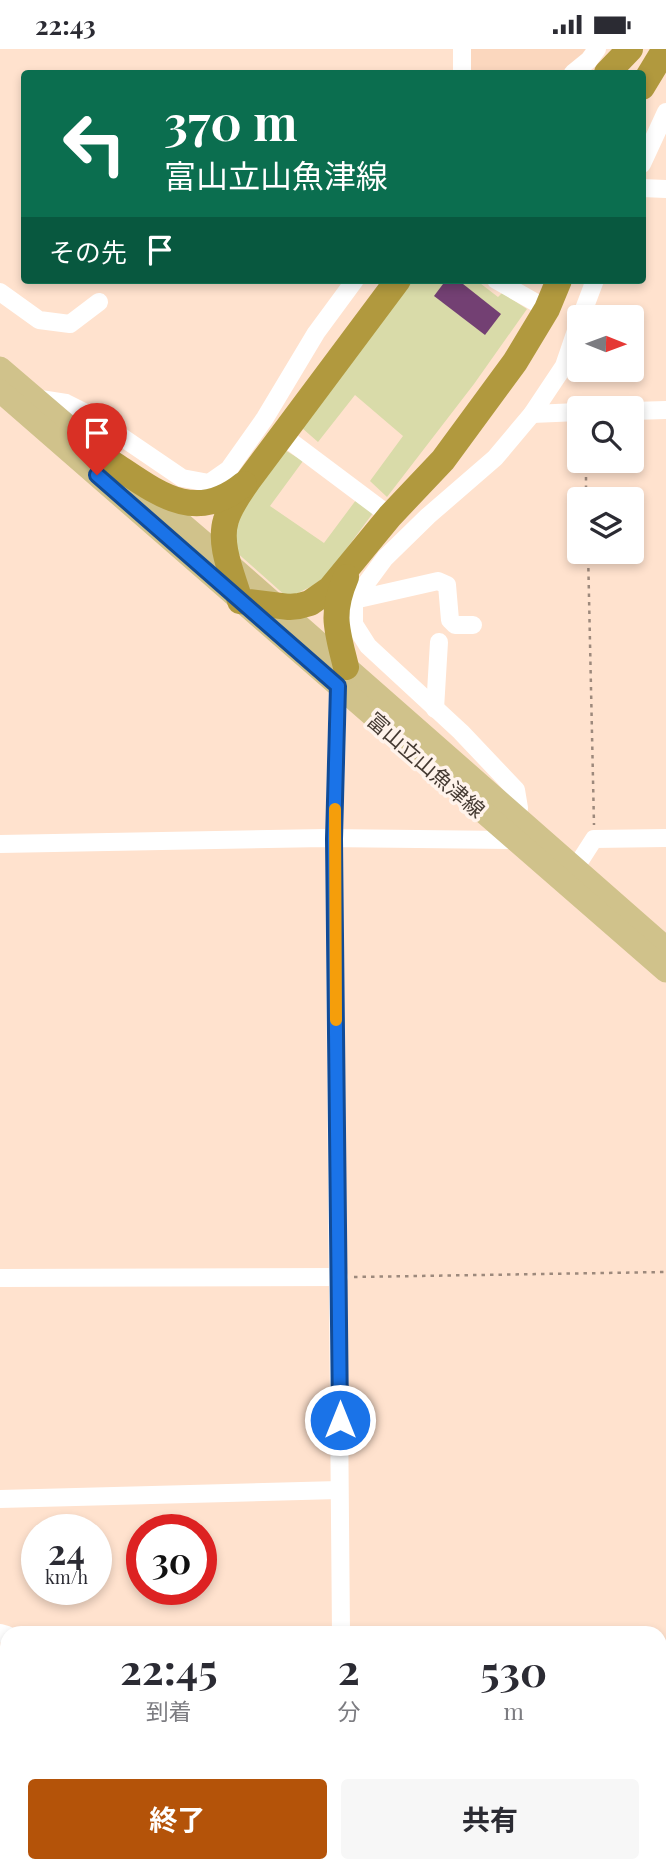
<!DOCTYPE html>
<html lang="ja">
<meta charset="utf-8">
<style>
body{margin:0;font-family:"Playfair Display","Noto Sans JP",serif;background:#f7f7f7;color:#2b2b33;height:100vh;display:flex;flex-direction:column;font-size:26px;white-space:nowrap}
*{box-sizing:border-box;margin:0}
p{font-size:23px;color:#7c7c81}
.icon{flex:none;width:38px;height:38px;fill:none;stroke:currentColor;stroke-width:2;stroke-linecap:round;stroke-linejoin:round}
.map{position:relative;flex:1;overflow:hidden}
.sheet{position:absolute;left:0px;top:1577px;width:667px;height:247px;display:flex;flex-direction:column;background:#fff;border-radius:21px 21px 0 0;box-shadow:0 4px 10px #0003}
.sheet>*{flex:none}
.banner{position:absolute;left:21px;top:21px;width:625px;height:214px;border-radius:7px;box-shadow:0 4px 10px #0003;background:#0b6e4f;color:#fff;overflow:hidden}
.needle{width:46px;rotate:91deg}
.tools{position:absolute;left:567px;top:256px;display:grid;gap:14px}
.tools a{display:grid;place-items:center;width:77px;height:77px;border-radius:7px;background:#fff;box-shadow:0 4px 10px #0003;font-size:35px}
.speed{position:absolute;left:21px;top:1465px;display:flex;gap:14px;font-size:35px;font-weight:700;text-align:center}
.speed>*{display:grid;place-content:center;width:91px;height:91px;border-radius:50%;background:#fff;box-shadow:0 4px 10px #0003;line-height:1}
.speed small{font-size:18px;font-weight:400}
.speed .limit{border:10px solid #d22;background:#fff;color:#111}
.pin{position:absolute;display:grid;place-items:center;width:60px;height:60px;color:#fff;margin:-72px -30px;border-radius:50% 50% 50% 0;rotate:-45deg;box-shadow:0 0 7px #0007}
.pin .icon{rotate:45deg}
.me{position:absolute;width:77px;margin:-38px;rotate:0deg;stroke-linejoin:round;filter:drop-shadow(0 0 5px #0008)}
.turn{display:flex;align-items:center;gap:24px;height:147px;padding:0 28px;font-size:32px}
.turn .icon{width:91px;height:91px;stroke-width:2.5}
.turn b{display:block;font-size:49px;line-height:60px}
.then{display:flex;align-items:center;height:66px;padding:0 28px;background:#0003;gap:14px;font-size:26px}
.eta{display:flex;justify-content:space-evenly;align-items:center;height:119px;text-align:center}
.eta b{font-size:42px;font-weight:700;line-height:49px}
.action{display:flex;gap:14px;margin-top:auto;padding:14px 28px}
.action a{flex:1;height:80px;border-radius:7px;background:#b45309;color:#fff;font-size:28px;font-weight:700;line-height:80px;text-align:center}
.action a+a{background:#f7f7f7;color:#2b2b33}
.status{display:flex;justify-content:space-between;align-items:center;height:49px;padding:0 35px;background:#fff;direction:ltr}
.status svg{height:19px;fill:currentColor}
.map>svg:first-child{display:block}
.built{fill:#fbd7be}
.green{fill:#d9dba9}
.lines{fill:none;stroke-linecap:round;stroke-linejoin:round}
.river{stroke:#64cfe3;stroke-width:24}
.building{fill:#734073}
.path{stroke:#9d897c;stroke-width:2.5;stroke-dasharray:3.5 5;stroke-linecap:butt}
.minor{stroke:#fff;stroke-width:18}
.major{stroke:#d0c28b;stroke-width:23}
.highway{stroke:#b1993e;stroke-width:26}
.route-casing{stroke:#114b97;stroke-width:18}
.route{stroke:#1a73e8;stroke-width:12}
.slow{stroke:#f59e0b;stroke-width:12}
.labels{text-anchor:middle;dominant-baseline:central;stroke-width:7;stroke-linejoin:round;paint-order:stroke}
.street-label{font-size:21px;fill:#453a32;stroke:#fff3eb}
</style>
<div class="status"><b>22:43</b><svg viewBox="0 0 49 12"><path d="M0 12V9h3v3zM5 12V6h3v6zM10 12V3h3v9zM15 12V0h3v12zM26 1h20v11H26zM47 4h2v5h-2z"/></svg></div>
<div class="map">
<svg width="666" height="1822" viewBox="0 0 666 1822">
<rect width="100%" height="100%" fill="#ffe2ce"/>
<path class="built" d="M 466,0 L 591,0 L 565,24 L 466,24 Z"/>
<g class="green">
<path d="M 411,231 L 476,231 L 498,248 L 502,244 L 527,260 L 474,335 L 387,448 L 370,432 L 403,387 L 355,346 L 318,393 L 302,379 Z"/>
<path d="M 283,400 L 303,412 L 270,457 L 324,494 L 356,451 L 373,464 L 327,526 L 312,537 L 288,549 L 235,502 L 229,478 Z"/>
</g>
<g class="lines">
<g class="river">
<path d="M 0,1676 L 7,1674"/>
<path d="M 660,1765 L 666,1764"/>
</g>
</g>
<path class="building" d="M 446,231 L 458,231 L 501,265 L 485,286 L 434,247 Z"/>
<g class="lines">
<g class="path">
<path d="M 586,411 L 586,450"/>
<path d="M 588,502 L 594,776"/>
<path d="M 354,1228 L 666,1223"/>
</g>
<g class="minor">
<path d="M 462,0 L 462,24"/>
<path d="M 573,24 L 589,11 L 597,0"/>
<path d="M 642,115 L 666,63"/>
<path d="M 642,139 L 666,140"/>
<path d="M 496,231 L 547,260"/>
<path d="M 0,243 L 39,271 L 70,275 L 99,253"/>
<path d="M 581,268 L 595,231"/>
<path d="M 34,349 L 66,354 L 88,365 L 182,429 L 209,434 L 229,420 L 265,369 L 316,284 L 355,231"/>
<path d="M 632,362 L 666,361"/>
<path d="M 532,365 L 579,363"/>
<path d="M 282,386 L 390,467"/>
<path d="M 354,551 L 438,532 L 447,536 L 450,571 L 455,576 L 473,576"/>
<path d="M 338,637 L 334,790 L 341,1584"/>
<path d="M 435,660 L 439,593"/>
<path d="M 517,769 L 519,759 L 516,741 L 461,683 L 368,597 L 354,575 L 354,551 L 385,509 L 428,467 L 495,409 L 532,365 L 564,317 L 579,273"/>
<path d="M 0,795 L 325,789 L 513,791"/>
<path d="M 576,818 L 594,790 L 666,789"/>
<path d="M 0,1229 L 339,1228"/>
<path d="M 0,1450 L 339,1441"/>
<path d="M 0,1584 L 7,1586"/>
<path d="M 660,1644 L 666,1644"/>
<path d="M 660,1790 L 666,1789"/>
<path d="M 83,1822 L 84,1816"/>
<path d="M 320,1822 L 321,1816"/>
<path d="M 592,1822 L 593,1816"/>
</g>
<g class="major">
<path d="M 0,319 L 230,516 L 666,899"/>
<path d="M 0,342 L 666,922"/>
</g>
<g class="highway">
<path d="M 607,24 L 630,0"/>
<path d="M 642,38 L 665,0"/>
<path d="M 398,231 L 248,432 C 240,444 230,457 226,471 C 218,496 233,527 240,552 L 289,558 L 299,557 L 310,554 L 330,540 L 390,467 L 443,411 L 515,313 L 547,260 L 559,231"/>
<path d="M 112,414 C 156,443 194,476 244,435"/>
<path d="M 346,528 C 330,565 337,581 346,618"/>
</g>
</g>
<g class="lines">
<g class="route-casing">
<path id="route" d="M 97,426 L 338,637 L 334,790 L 340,1371"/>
</g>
<use href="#route" class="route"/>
<path class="slow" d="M 335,760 L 336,971"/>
</g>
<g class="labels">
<g class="street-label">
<text transform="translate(427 715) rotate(41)">富山立山魚津線</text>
</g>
</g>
</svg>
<div class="tools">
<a><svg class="needle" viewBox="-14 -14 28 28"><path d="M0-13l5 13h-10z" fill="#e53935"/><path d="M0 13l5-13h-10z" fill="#7c7c81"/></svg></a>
<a><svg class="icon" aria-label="search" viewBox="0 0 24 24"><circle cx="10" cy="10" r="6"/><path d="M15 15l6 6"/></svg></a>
<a><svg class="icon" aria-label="layers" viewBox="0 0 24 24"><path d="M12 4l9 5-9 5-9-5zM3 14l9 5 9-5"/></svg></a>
</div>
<div class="speed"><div>24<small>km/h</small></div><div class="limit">30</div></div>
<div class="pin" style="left:97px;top:426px;background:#d93025"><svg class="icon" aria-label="arrive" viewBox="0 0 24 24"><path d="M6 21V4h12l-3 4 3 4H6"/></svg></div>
<svg class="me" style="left:340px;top:1371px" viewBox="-20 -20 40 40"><circle r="17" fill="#1a73e8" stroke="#fff" stroke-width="3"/><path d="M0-11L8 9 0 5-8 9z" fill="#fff"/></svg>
<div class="banner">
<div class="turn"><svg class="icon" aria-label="left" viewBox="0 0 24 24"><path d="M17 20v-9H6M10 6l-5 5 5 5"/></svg><div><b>370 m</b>富山立山魚津線</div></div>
<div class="then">その先<svg class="icon" aria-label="arrive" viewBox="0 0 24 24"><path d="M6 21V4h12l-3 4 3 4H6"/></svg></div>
</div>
<section class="sheet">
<div class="eta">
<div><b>22:45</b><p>到着</p></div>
<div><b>2</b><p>分</p></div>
<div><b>530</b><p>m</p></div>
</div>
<div class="action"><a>終了</a><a>共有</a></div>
</section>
</div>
